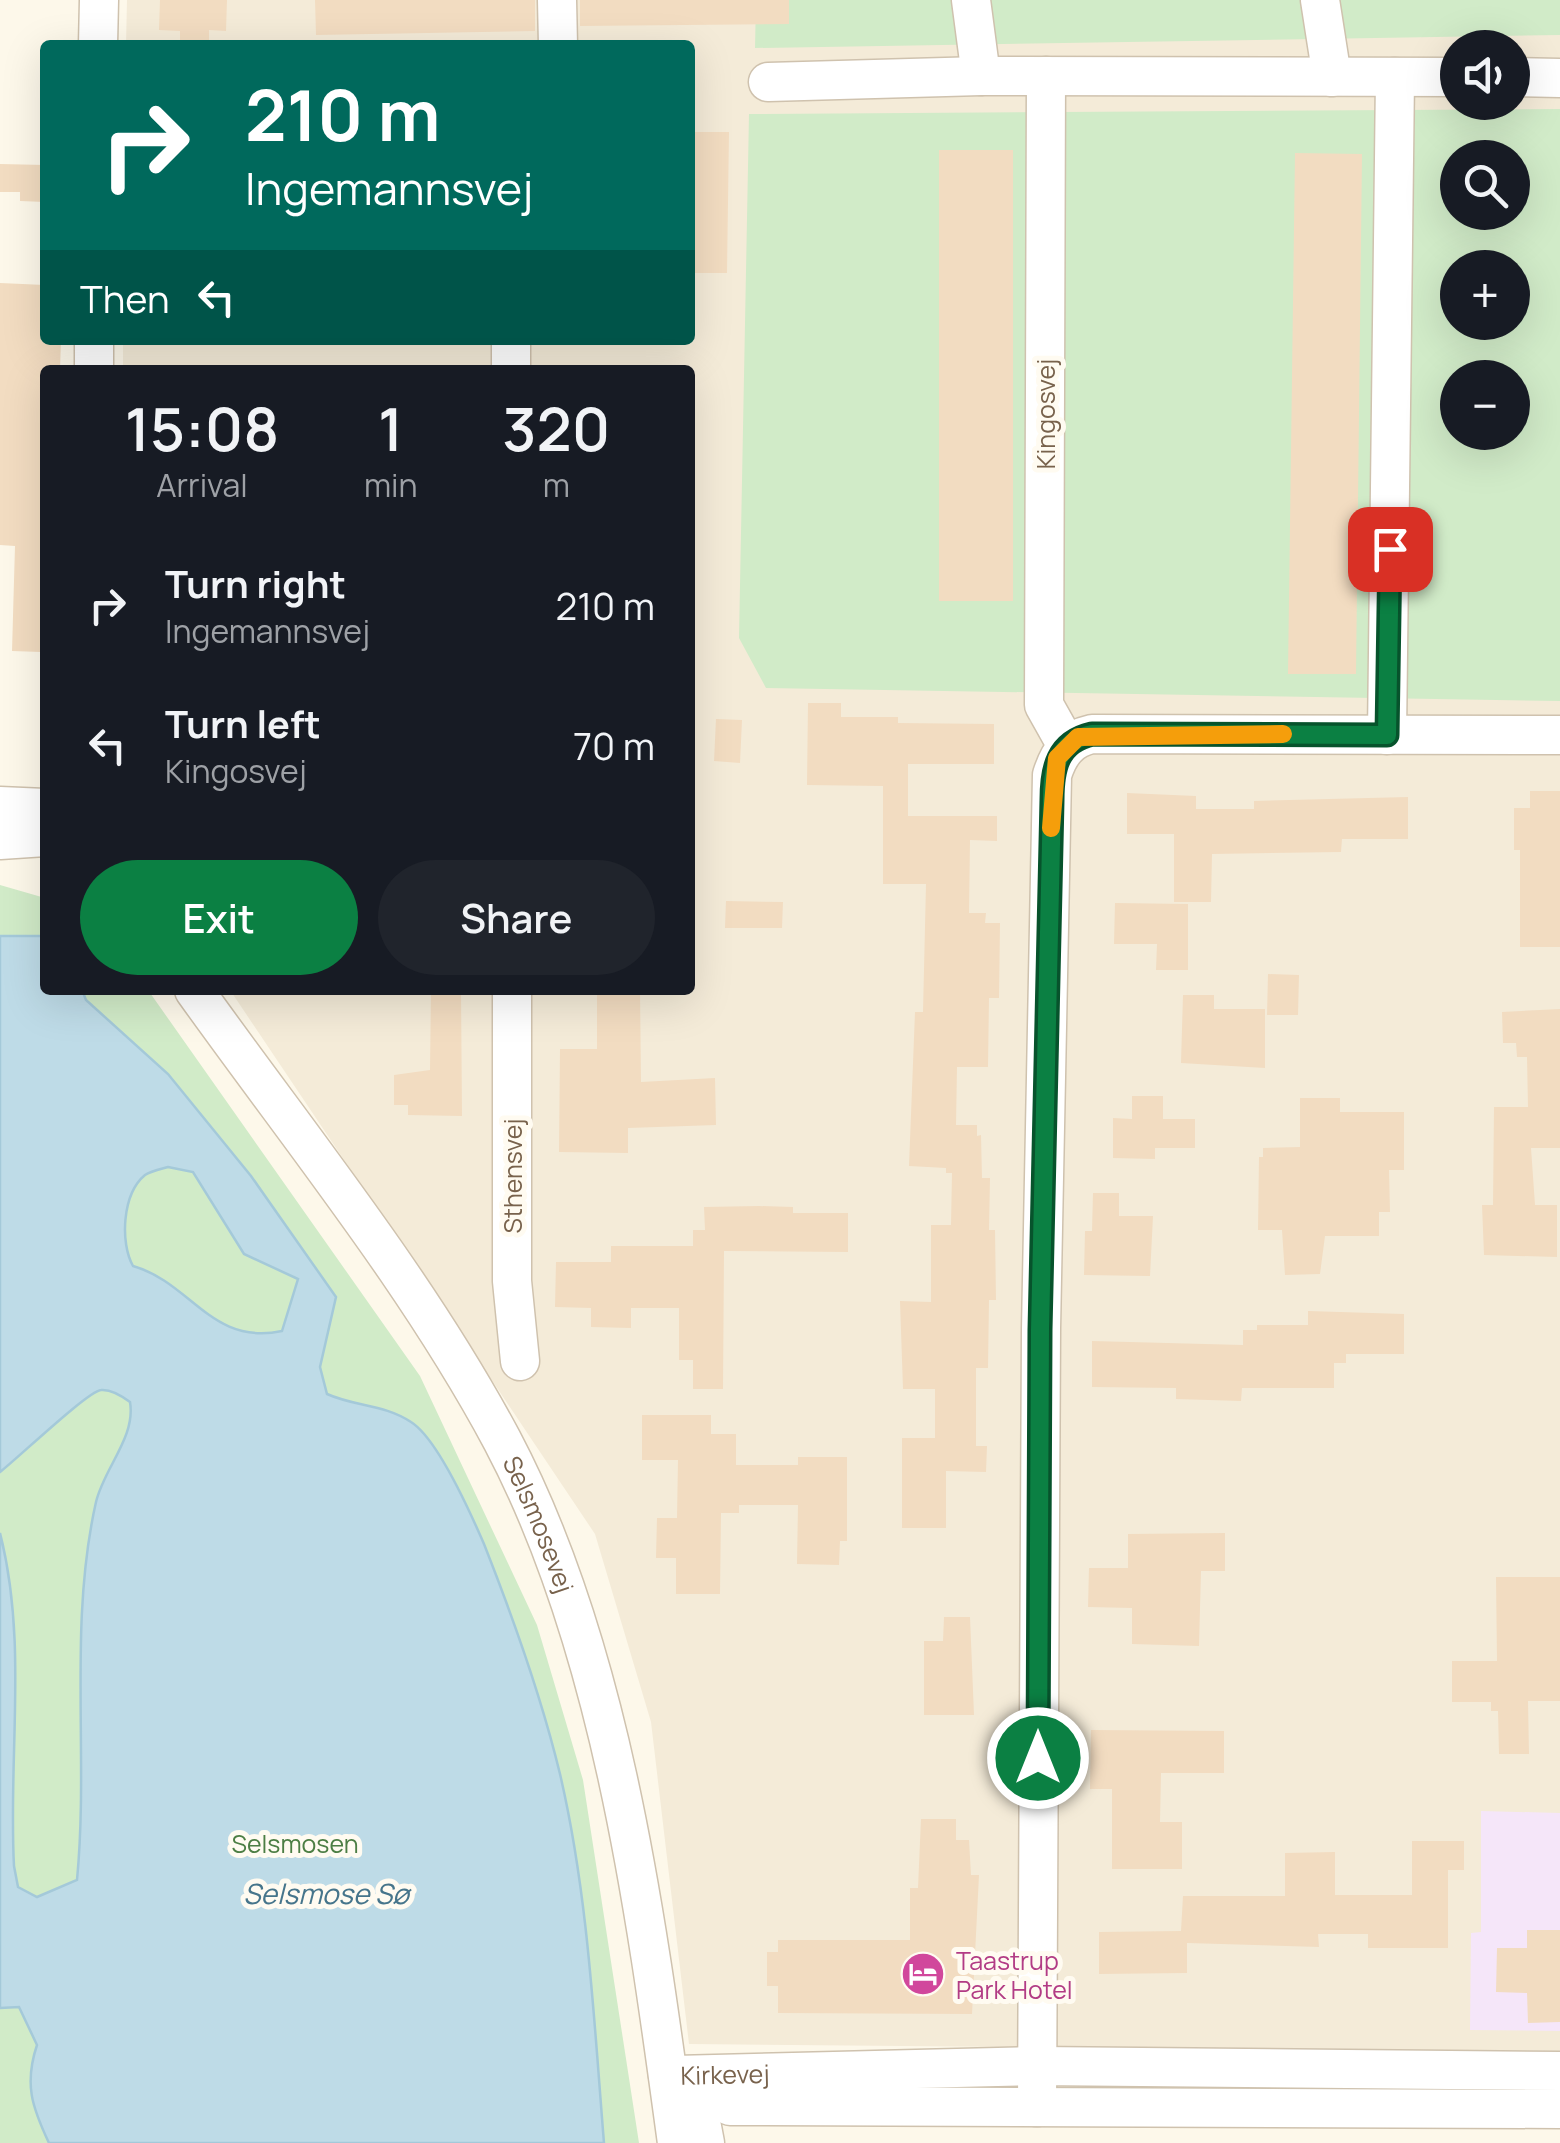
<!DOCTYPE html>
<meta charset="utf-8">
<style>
body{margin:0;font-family:Manrope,sans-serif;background:#20242c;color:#f1f3f6;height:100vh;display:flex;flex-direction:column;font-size:38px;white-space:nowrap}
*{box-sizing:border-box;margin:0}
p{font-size:32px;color:#9ea1a6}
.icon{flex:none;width:55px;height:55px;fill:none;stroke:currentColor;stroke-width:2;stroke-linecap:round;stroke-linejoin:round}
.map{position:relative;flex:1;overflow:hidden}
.side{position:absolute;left:40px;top:365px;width:655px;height:630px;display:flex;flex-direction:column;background:#171b24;border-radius:10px;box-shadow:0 10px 40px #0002}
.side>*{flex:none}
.guide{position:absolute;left:40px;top:40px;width:655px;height:305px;border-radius:10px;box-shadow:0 10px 40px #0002;background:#00695c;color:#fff;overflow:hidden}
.fabs{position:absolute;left:1440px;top:30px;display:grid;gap:20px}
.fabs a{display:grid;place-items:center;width:90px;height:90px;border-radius:50%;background:#171b24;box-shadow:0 10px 40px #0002;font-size:50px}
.pin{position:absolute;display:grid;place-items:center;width:85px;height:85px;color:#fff;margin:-42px;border-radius:20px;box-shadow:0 5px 15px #0006}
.me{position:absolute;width:110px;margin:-55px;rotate:0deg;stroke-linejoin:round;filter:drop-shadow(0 0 8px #0008)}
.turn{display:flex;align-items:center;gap:35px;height:210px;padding:0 40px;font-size:45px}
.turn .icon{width:130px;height:130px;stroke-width:2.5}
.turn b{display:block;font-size:70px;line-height:85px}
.then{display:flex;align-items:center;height:95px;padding:0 40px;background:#0003;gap:20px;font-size:38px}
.eta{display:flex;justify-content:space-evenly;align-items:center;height:170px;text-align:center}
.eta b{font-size:60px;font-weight:600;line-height:70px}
.cta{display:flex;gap:20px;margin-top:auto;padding:20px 40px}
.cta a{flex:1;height:115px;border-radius:60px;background:#0b8043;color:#fff;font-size:40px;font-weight:600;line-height:115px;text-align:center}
.cta a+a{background:#20242c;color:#f1f3f6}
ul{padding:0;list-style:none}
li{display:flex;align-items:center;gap:30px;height:140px;padding:0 40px}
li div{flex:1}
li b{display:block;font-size:38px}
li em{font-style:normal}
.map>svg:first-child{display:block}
.residential{fill:#f4ebd8;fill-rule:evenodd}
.education{fill:#f5e6f9}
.green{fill:#d1ebc8;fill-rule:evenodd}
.water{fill:#bedbe7;stroke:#a4c9d9;stroke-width:2.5;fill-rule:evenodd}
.building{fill:#f2dcc1}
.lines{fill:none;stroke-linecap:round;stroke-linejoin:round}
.street-casing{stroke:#cfc2ae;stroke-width:41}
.street{stroke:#fff;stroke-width:38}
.route-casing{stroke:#07532c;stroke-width:25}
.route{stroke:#0b8043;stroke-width:18}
.slow{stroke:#f59e0b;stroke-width:18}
.labels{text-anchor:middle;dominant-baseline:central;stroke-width:10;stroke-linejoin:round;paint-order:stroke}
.street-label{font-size:25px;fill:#78624c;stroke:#fffbf1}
.park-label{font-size:25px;fill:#4c7e44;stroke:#fffbf1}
.hotel-label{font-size:25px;fill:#b23c85;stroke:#fffbf1;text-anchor:start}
.water-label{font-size:28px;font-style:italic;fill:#46758b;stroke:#fffbf1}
</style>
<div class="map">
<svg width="1560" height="2143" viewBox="0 0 1560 2143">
<rect width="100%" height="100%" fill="#fdf8ea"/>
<path class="residential" d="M 127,0 L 1560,0 L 1560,2052 L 689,2044 L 651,1722 L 595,1534 L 230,990 L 690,990 L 690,370 L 123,370 L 123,340 L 690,340 L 690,45 L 126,45 ZM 1458,48 L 1512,48 L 1512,102 L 1458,102 ZM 1458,158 L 1512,158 L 1512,212 L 1458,212 ZM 1458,268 L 1512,268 L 1512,322 L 1458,322 ZM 1458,378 L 1512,378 L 1512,432 L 1458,432 Z"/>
<path class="education" d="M 1481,1811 L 1560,1813 L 1560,2031 L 1470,2030 L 1471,1933 L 1481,1932 Z"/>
<g class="green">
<path d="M 756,0 L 1560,0 L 1560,35 L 755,48 Z"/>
<path d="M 1560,109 L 1560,701 L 766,688 L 739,638 L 749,114 ZM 1458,158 L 1512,158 L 1512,212 L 1458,212 ZM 1458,268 L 1512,268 L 1512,322 L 1458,322 ZM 1458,378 L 1512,378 L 1512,432 L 1458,432 Z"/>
<path d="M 0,885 L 45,898 L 45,990 L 148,990 L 420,1376 L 537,1625 L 583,1780 L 639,2143 L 0,2143 Z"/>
</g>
<path class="water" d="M 0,936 L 45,936 L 45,990 L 82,990 L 86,1000 L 168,1074 L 251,1176 L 336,1297 L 320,1367 L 327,1394 C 356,1407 384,1404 411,1422 C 438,1439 471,1514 484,1544 C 514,1620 541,1695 560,1774 C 588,1894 594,2021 604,2143 L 49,2143 C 32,2107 24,2084 37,2045 L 19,2007 L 0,2008 L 0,1533 C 28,1643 8,1755 14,1866 L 18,1887 L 37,1897 L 77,1880 C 89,1755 68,1626 96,1502 C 104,1468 136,1437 130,1402 C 122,1396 111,1389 101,1390 C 88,1391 17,1459 0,1472 ZM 168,1167 L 193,1172 L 244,1254 L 298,1279 L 282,1331 C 211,1346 192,1283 133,1266 C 120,1243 122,1194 145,1175 C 151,1171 161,1169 168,1167 Z"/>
<g class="building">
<path d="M 160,0 L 227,0 L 226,31 L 209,30 L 209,45 L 180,45 L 180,31 L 159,30 Z"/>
<path d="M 315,0 L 535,0 L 535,31 L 316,35 Z"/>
<path d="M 580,0 L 789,0 L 789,24 L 580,26 Z"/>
<path d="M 690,132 L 729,132 L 727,273 L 690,273 Z"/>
<rect x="939" y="150" width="74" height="451"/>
<path d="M 1295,153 L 1362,154 L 1356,674 L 1288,674 Z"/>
<path d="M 0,164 L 45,165 L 45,202 L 20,201 L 20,192 L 0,192 Z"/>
<path d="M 0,283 L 45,285 L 45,340 L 61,340 L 60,370 L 45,370 L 41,652 L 12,651 L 15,546 L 0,545 Z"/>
<path d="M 808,703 L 841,703 L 841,717 L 898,717 L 898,723 L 994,724 L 994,764 L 908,764 L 908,816 L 997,816 L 997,841 L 970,840 L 969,913 L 986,913 L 985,923 L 1000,923 L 999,998 L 989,998 L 988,1067 L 957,1067 L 956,1125 L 977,1125 L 977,1136 L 981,1135 L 982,1178 L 990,1178 L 989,1230 L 995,1230 L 996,1300 L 989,1300 L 988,1368 L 976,1368 L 976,1446 L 987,1446 L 986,1472 L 946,1471 L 946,1528 L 902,1528 L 902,1438 L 935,1438 L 935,1389 L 903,1389 L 900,1301 L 931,1302 L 931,1225 L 951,1225 L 952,1173 L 946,1173 L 946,1168 L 909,1166 L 915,1012 L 923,1012 L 926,884 L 883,884 L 883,786 L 807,785 Z"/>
<path d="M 716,719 L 742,720 L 740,763 L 714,761 Z"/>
<path d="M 1530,791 L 1560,791 L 1560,947 L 1520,947 L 1520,850 L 1514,850 L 1514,808 L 1530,808 Z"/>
<path d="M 1127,793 L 1196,796 L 1196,809 L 1254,809 L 1254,801 L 1408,797 L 1408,839 L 1342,839 L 1341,852 L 1212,854 L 1211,902 L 1174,902 L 1174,834 L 1127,834 Z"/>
<path d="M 726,901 L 783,902 L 782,928 L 725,928 Z"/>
<path d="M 1115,903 L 1188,904 L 1188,970 L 1156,970 L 1157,944 L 1114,944 Z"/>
<path d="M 1268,974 L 1299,975 L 1298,1015 L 1267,1015 Z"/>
<path d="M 431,990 L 461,990 L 462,1116 L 408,1115 L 408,1105 L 394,1105 L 394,1075 L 430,1070 Z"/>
<path d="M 597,990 L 640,990 L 641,1082 L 715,1078 L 716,1125 L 628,1128 L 628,1153 L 559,1152 L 560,1049 L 597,1049 Z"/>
<path d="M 1183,995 L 1214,995 L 1214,1009 L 1265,1009 L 1265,1068 L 1181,1063 Z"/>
<path d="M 1560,1009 L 1560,1148 L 1531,1148 L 1535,1205 L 1557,1205 L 1557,1257 L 1484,1255 L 1482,1205 L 1493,1205 L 1494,1107 L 1528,1107 L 1527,1057 L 1517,1057 L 1516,1043 L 1503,1043 L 1502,1012 Z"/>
<path d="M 1132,1096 L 1163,1096 L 1163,1119 L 1195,1119 L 1195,1148 L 1155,1148 L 1155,1159 L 1113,1158 L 1113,1118 L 1132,1119 Z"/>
<path d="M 1300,1098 L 1340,1098 L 1340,1112 L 1404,1112 L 1404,1170 L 1389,1170 L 1390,1212 L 1379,1212 L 1379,1236 L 1325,1236 L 1320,1274 L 1285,1275 L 1282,1230 L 1258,1230 L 1259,1157 L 1263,1157 L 1263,1148 L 1300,1147 Z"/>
<path d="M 1093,1193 L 1119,1193 L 1119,1216 L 1153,1216 L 1150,1276 L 1084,1275 L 1085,1231 L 1092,1231 Z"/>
<path d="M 759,1206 L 793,1207 L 793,1213 L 848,1213 L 848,1252 L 724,1251 L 723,1389 L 693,1389 L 693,1360 L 679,1360 L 679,1308 L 631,1308 L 631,1328 L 591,1327 L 591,1308 L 555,1307 L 556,1262 L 611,1262 L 611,1246 L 693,1246 L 693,1230 L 705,1230 L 704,1207 Z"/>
<path d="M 1308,1311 L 1404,1314 L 1404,1354 L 1346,1354 L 1346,1363 L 1334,1363 L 1334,1388 L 1242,1388 L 1241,1401 L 1176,1399 L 1176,1388 L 1092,1387 L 1092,1341 L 1243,1345 L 1243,1330 L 1257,1330 L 1257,1325 L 1308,1325 Z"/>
<path d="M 642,1415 L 711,1415 L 711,1434 L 736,1434 L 736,1465 L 798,1465 L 798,1457 L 847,1457 L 847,1541 L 840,1541 L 839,1565 L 797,1564 L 798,1505 L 739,1505 L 739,1513 L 721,1513 L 720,1594 L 676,1594 L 676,1558 L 656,1558 L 657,1518 L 677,1518 L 678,1460 L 642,1460 Z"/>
<path d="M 1225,1533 L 1225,1571 L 1201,1571 L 1199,1646 L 1132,1644 L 1132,1608 L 1088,1607 L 1089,1568 L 1128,1568 L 1128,1534 Z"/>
<path d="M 1496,1577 L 1560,1577 L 1560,1701 L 1528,1701 L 1529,1754 L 1499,1754 L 1498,1711 L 1491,1711 L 1491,1702 L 1452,1702 L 1452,1661 L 1497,1661 Z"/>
<path d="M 944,1617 L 970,1617 L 974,1715 L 924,1715 L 924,1641 L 943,1641 Z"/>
<path d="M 1091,1730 L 1224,1731 L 1224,1773 L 1161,1773 L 1160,1822 L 1182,1822 L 1182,1869 L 1112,1869 L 1112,1789 L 1090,1789 Z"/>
<path d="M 921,1819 L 956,1819 L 956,1840 L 969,1840 L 971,1875 L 979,1875 L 972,2014 L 778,2013 L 778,1986 L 767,1986 L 767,1952 L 778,1952 L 778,1940 L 910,1940 L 910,1888 L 918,1888 Z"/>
<path d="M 1412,1841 L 1464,1841 L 1464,1870 L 1448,1870 L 1448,1948 L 1368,1948 L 1368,1934 L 1318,1934 L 1319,1947 L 1187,1943 L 1187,1973 L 1099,1974 L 1099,1932 L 1181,1931 L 1183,1896 L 1285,1896 L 1285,1853 L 1335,1852 L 1335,1895 L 1412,1895 Z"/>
<path d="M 1527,1930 L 1560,1930 L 1560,2022 L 1528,2023 L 1527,1993 L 1496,1992 L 1497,1948 L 1527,1948 Z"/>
</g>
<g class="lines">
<g class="street-casing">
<g id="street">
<path d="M 557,0 L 558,45"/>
<path d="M 971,0 L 981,76"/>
<path d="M 1320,0 L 1332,77"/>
<path d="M 98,45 L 99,0"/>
<path d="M 1046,76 L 1044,705 L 1067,746"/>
<path d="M 1512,77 L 1560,78"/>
<path d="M 768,82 L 981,76 L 1458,77"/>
<path d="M 511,340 L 511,370"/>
<path d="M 94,370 L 94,340"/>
<path d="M 1387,735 L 1395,77"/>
<path d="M 0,806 L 45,808"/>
<path d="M 0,840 L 45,837"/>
<path id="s1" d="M 194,990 C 299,1137 417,1281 502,1440 C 611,1646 646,1914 677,2143"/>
<path d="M 512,990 L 512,1281 L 520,1361"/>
<path d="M 668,2075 L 730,2106 L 1560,2109"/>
<path id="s2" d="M 675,2075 L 1037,2066 L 1560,2071"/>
<path d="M 675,2086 L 702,2127 L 705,2143"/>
<path d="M 1037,2107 L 1041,1329 L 1052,775 C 1059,753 1069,739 1092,734 L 1560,735"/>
</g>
</g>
<use href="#street" class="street"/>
</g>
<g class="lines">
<g class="route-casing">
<path id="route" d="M 1038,1758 L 1040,1330 L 1052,800 C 1052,769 1057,742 1092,734 L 1387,735 L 1390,549"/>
</g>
<use href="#route" class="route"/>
<path class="slow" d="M 1051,828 L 1057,758 L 1078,737 L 1283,734"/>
</g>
<defs>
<g id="hotel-disc" transform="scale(2.25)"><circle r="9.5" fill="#d1479c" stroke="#fffbf1"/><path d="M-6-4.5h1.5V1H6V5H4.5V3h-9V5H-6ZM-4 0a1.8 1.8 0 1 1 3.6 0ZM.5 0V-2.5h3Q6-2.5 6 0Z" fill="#fff"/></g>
</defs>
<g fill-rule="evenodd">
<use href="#hotel-disc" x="923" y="1974"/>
</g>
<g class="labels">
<g class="street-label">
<text transform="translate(1045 414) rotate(-90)">Kingosvej</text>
<text transform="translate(512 1176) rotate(-90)">Sthensvej</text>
<text stroke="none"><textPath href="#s1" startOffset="638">Selsmosevej</textPath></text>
<text stroke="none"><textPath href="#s2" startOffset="50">Kirkevej</textPath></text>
</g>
<g class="park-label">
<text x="295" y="1843">Selsmosen</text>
</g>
<g class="hotel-label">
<text x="956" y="1960">Taastrup<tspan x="956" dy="29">Park Hotel</tspan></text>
</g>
<g class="water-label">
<text x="326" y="1893">Selsmose Sø</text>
</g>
</g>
</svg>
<div class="fabs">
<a><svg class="icon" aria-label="sound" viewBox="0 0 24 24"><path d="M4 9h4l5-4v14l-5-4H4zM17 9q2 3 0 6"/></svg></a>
<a><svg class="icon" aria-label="search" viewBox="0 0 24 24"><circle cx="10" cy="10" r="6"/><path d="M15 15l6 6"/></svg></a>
<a>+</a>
<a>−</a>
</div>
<div class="pin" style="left:1390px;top:549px;background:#d93025"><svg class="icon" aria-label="arrive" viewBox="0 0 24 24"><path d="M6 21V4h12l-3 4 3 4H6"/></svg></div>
<svg class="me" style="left:1038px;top:1758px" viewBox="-20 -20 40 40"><circle r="17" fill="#0b8043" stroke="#fff" stroke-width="3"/><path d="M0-11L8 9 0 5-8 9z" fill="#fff"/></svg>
<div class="guide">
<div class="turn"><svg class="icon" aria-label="right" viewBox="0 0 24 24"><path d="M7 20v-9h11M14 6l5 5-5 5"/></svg><div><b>210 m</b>Ingemannsvej</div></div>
<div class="then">Then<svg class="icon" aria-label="left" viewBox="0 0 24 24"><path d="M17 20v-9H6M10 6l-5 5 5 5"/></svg></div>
</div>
<section class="side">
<div class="eta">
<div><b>15:08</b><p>Arrival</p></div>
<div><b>1</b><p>min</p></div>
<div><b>320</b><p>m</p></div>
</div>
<ul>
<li><svg class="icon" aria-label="right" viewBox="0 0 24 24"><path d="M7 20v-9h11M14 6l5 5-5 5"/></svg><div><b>Turn right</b><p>Ingemannsvej</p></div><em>210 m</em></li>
<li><svg class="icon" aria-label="left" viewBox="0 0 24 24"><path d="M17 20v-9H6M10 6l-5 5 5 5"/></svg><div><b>Turn left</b><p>Kingosvej</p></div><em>70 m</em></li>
</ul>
<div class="cta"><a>Exit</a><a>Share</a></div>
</section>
</div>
